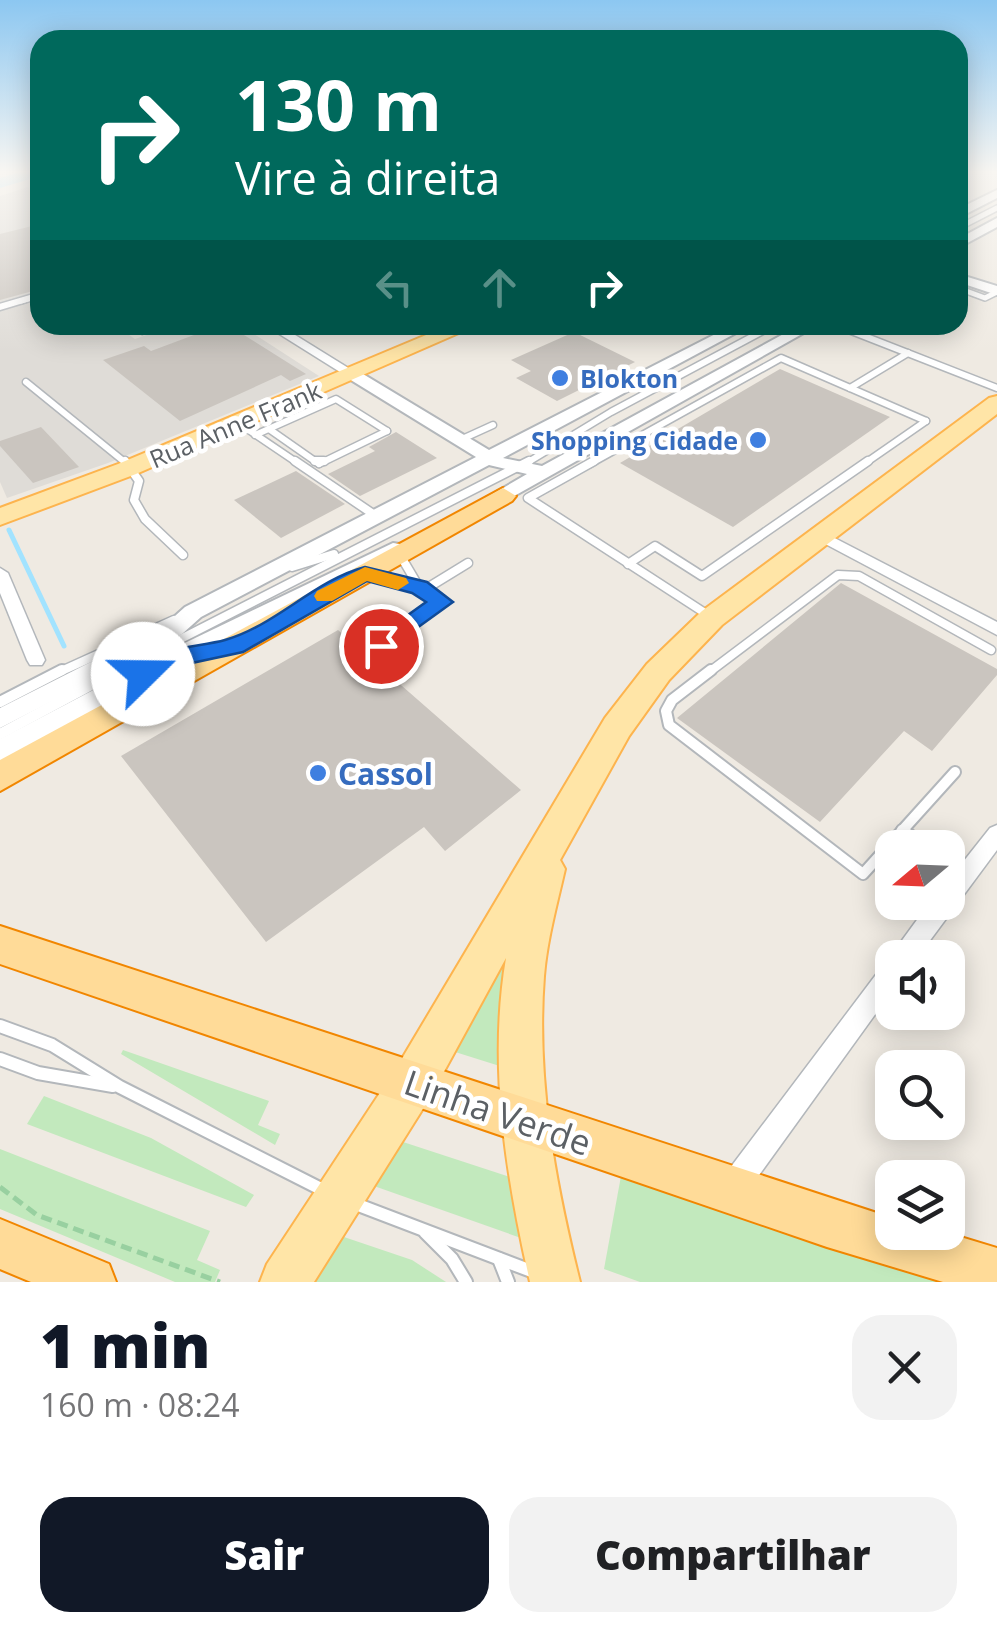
<!DOCTYPE html>
<html lang="pt">
<meta charset="utf-8">
<style>
body{margin:0;font-family:"Open Sans",sans-serif;background:#f2f2f2;color:#202124;height:100vh;display:flex;flex-direction:column;font-size:38px;white-space:nowrap}
*{box-sizing:border-box;margin:0}
p{font-size:32px;color:#757577}
.icon{flex:none;width:55px;height:55px;fill:none;stroke:currentColor;stroke-width:2;stroke-linecap:round;stroke-linejoin:round}
.map{position:relative;height:1282px;overflow:hidden}
.details{display:flex;flex-direction:column;background:#fff;flex:1}
.details>*{flex:none}
.banner{position:absolute;left:30px;top:30px;width:938px;height:305px;border-radius:30px;box-shadow:0 5px 25px #0003;background:#00695c;color:#fff;overflow:hidden}
.needle{width:65px;rotate:251deg}
.tools{position:absolute;left:875px;top:830px;display:grid;gap:20px}
.tools a{display:grid;place-items:center;width:90px;height:90px;border-radius:20px;background:#fff;box-shadow:0 5px 25px #0003;font-size:50px}
.pin{position:absolute;display:grid;place-items:center;width:85px;height:85px;color:#fff;margin:-42px;border:5px solid #fff;border-radius:50%;box-shadow:0 2px 10px #0007}
.me{position:absolute;width:110px;margin:-55px;rotate:68deg;stroke-linejoin:round;filter:drop-shadow(0 0 8px #0008)}
.turn{display:flex;align-items:center;gap:35px;height:210px;padding:0 40px;font-size:45px}
.turn .icon{width:130px;height:130px;stroke-width:2.5}
.turn b{display:block;font-size:70px;line-height:85px}
.lanes{display:flex;align-items:center;height:95px;padding:0 40px;background:#0003;justify-content:center;gap:50px;direction:ltr}
.lanes .off{opacity:.35}
.round{display:grid;place-items:center;flex:none;width:105px;height:105px;border-radius:30px;background:#f2f2f2}
.head{display:flex;align-items:center;justify-content:space-between;height:170px;padding:0 40px}
h1{font-size:60px;font-weight:800;line-height:75px;color:#111827}
.cta{display:flex;gap:20px;margin-top:auto;padding:20px 40px}
.cta a{flex:1;height:115px;border-radius:30px;background:#111827;color:#fff;font-size:40px;font-weight:800;line-height:115px;text-align:center}
.cta a+a{background:#f2f2f2;color:#202124}
.map>svg:first-child{display:block}
.industrial{fill:#dfdcd7}
.green{fill:#c2e9bd}
.lines{fill:none;stroke-linecap:round;stroke-linejoin:round}
.stream{stroke:#a2e3ff;stroke-width:5}
.river{fill:#a2e3ff;fill-rule:evenodd}
.building{fill:#cac5bf}
.service-far4-casing{stroke:#b3b7bb;stroke-width:8}
.service-far3-casing{stroke:#b3b7bb;stroke-width:9}
.service-far2-casing{stroke:#b3b7bb;stroke-width:11}
.service-far1-casing{stroke:#b3b7bb;stroke-width:14}
.service-casing{stroke:#b3b7bb;stroke-width:16}
.minor-casing{stroke:#b3b7bb;stroke-width:3}
.tertiary-casing{stroke:#b3b7bb;stroke-width:4}
.primary-casing{stroke:#fdb44e;stroke-width:4}
.trunk-casing{stroke:#f18600;stroke-width:4}
.path{stroke:#98d0a0;stroke-width:5;stroke-dasharray:11 6;stroke-linecap:butt}
.service-far4{stroke:#fff;stroke-width:5}
.service-far3{stroke:#fff;stroke-width:6}
.service-far2{stroke:#fff;stroke-width:8}
.service-far1{stroke:#fff;stroke-width:10}
.service{stroke:#fff;stroke-width:12}
.minor{fill:#fff;fill-rule:evenodd}
.tertiary{fill:#fff;fill-rule:evenodd}
.primary{fill:#ffe5a7;fill-rule:evenodd}
.trunk{fill:#ffdb98;fill-rule:evenodd}
.route{fill:#1a73e8;stroke:#114b97;stroke-width:2.5}
.slow{fill:#f59e0b}
.shop-dot{fill:#3f7fe0;stroke:#fff;stroke-width:4}
.labels{text-anchor:middle;dominant-baseline:central;stroke-width:9;stroke-linejoin:round;paint-order:stroke}
.far-shop-label{font-size:25px;font-weight:bold;fill:#366cbe;stroke:#fff;text-anchor:start}
.far-street-label{font-size:25px;fill:#5b6065;stroke:#fff}
.shop-label{font-size:30px;font-weight:bold;fill:#366cbe;stroke:#fff;text-anchor:start}
.near-street-label{font-size:35px;fill:#5b6065;stroke:#fff}
</style>
<div class="map">
<svg width="997" height="1282" viewBox="0 0 997 1282">
<rect width="100%" height="100%" fill="#efeae2"/>
<path class="industrial" d="M 40,183 L 40,325 L 134,325 L 122,330 L 135,339 L 176,325 L 240,325 L 319,376 L 108,463 L 7,498 L 0,482 L 0,196 Z"/>
<g class="green">
<path d="M 504,953 L 506,1068 L 452,1051 Z"/>
<path d="M 123,1050 L 269,1101 L 258,1125 L 280,1134 L 275,1145 L 121,1054 Z"/>
<path d="M 44,1096 L 151,1138 L 254,1195 L 246,1207 L 27,1124 Z"/>
<path d="M 400,1141 L 513,1178 L 521,1238 L 374,1186 Z"/>
<path d="M 0,1149 L 210,1231 L 197,1260 L 220,1270 L 215,1282 L 175,1282 L 0,1209 Z"/>
<path d="M 621,1176 L 954,1282 L 640,1282 L 604,1269 Z"/>
<path d="M 344,1237 L 412,1260 L 446,1282 L 315,1282 Z"/>
</g>
<g class="lines">
<path class="stream" d="M 9,530 L 64,646"/>
<path class="river" d="M 20,172 L 40,172 L 40,176 L 0,188 L 0,178 Z"/>
</g>
<g class="building">
<path d="M 40,224 L 40,289 L 0,300 L 0,234 Z"/>
<path d="M 191,325 L 228,325 L 306,374 L 290,381 L 281,375 L 180,421 L 103,360 L 144,346 L 151,351 L 202,332 Z"/>
<path d="M 574,332 L 635,362 L 557,401 L 516,378 L 531,371 L 511,360 Z"/>
<path d="M 780,369 L 890,417 L 733,527 L 620,463 Z"/>
<path d="M 41,427 L 79,467 L 33,483 L 0,446 L 0,441 Z"/>
<path d="M 396,432 L 437,458 L 360,496 L 328,474 L 375,451 L 369,447 Z"/>
<path d="M 296,471 L 345,504 L 281,538 L 234,500 Z"/>
<path d="M 841,583 L 997,669 L 997,675 L 932,751 L 904,731 L 820,822 L 677,718 Z"/>
<path d="M 338,630 L 521,790 L 445,851 L 424,827 L 266,942 L 121,756 Z"/>
</g>
<g class="lines">
<g class="service-far4-casing">
<g id="service-far4">
<path d="M 958,228 L 997,208"/>
<path d="M 958,288 L 985,298 L 997,292"/>
<path d="M 21,301 L 40,295"/>
</g>
</g>
<g class="service-far3-casing">
<g id="service-far3">
<path d="M 0,307 L 30,298"/>
<path d="M 836,325 L 997,388"/>
<path d="M 26,382 L 127,464"/>
<path d="M 850,388 L 908,353"/>
<path d="M 237,422 L 299,464"/>
<path d="M 269,429 L 319,464"/>
<path d="M 255,435 L 336,399 L 387,431"/>
<path d="M 460,440 L 493,425"/>
<path d="M 319,464 L 387,431"/>
<path d="M 525,464 L 611,412 L 774,325"/>
<path d="M 590,464 L 781,358 L 926,421"/>
<path d="M 864,464 L 926,421"/>
</g>
</g>
<g class="service-far2-casing">
<g id="service-far2">
<path d="M 125,461 L 139,481 L 134,500 L 145,519 L 183,555"/>
<path d="M 295,461 L 376,516"/>
<path d="M 315,461 L 324,461"/>
<path d="M 594,461 L 528,498 L 708,615"/>
<path d="M 400,555 L 419,587"/>
<path d="M 628,564 L 655,546 L 702,576 L 868,461"/>
<path d="M 292,567 L 334,554"/>
<path d="M 366,574 L 419,587 L 442,602 L 381,646"/>
<path d="M 424,590 L 468,563"/>
<path d="M 57,673 L 174,620"/>
<path d="M 114,673 L 529,461"/>
<path d="M 708,673 L 838,575 L 859,576 L 991,650"/>
</g>
</g>
<g class="service-far1-casing">
<g id="service-far1">
<path d="M 711,670 L 672,700 L 666,711 L 669,725 L 863,874 L 955,772"/>
<path d="M 0,702 L 62,670"/>
<path d="M 0,734 L 119,670"/>
<path d="M 902,830 L 930,848"/>
<path d="M 948,860 L 966,873"/>
</g>
</g>
<g class="service-casing">
<g id="service">
<path d="M 0,1026 L 52,1045 L 120,1087 L 325,1191"/>
<path d="M 0,1059 L 38,1073 L 113,1086"/>
<path d="M 353,1203 L 534,1272"/>
<path d="M 425,1232 L 452,1259 L 466,1282"/>
<path d="M 499,1259 L 508,1282"/>
</g>
</g>
<g class="minor-casing">
<g id="minor">
<path d="M 149,325 L 166,325 L 142,334 L 136,331 Z"/>
<path d="M 265,325 L 279,325 L 358,374 L 348,377 Z"/>
<path d="M 821,531 L 997,622 L 997,635 L 816,539 L 813,536 L 816,533 Z"/>
<path d="M 0,568 L 8,573 L 45,660 L 42,665 L 30,665 L 27,660 L 0,593 Z"/>
<path d="M 997,825 L 997,850 L 917,958 L 892,958 L 892,991 L 744,1196 L 734,1200 L 724,1196 L 720,1186 L 724,1176 L 884,964 L 892,961 L 891,958 L 895,950 L 930,902 L 948,902 L 948,881 L 990,828 Z"/>
</g>
</g>
<g class="tertiary-casing">
<g id="tertiary">
<path d="M 997,190 L 997,198 L 958,218 L 958,209 Z"/>
<path d="M 997,218 L 997,227 L 958,248 L 958,239 Z"/>
<path d="M 958,274 L 997,286 L 997,295 L 958,282 Z"/>
<path d="M 733,325 L 751,325 L 503,458 L 542,466 L 800,325 L 818,325 L 491,509 L 477,509 L 474,505 L 527,474 L 489,465 L 201,617 L 182,634 L 0,728 L 0,708 L 166,624 L 185,607 L 476,457 L 346,377 L 346,371 L 358,371 L 489,450 Z"/>
<path d="M 393,543 L 400,544 L 403,549 L 400,554 L 0,761 L 0,739 L 164,653 Z"/>
</g>
</g>
<g class="primary-casing">
<g id="primary">
<path d="M 450,325 L 477,325 L 136,474 L 0,525 L 0,508 L 118,464 Z"/>
<path d="M 997,396 L 997,414 L 722,625 L 669,680 L 629,736 L 560,860 L 565,869 C 557,904 547,940 544,976 C 536,1079 555,1182 580,1282 L 530,1282 C 506,1176 488,1066 506,958 L 429,1099 L 314,1282 L 260,1282 L 267,1264 L 397,1067 L 605,718 L 647,664 L 702,611 L 989,398 Z"/>
</g>
</g>
<g class="trunk-casing">
<g id="trunk">
<path d="M 503,488 L 516,496 L 512,501 L 0,791 L 0,760 Z"/>
<path d="M 0,926 L 892,1218 L 892,1232 L 944,1232 L 997,1248 L 997,1282 L 943,1282 L 827,1247 L 0,964 Z"/>
<path d="M 0,1219 L 109,1264 L 116,1282 L 31,1282 L 0,1269 Z"/>
</g>
</g>
<path class="path" d="M 0,1187 L 37,1215 L 220,1282"/>
<use href="#service-far4" class="service-far4"/>
<use href="#service-far3" class="service-far3"/>
<use href="#service-far2" class="service-far2"/>
<use href="#service-far1" class="service-far1"/>
<use href="#service" class="service"/>
<use href="#minor" class="minor"/>
<use href="#tertiary" class="tertiary"/>
<use href="#primary" class="primary"/>
<use href="#trunk" class="trunk"/>
</g>
<linearGradient id="sky" x2="0" y2="1"><stop stop-color="#8cc7f1"/><stop offset="0.49" stop-color="#f8f6f2"/><stop offset="1" stop-color="#f8f6f2" stop-opacity="0"/></linearGradient>
<rect width="997" height="351" fill="url(#sky)"/>
<path class="route" d="M 365,567 L 427,582 L 453,602 L 381,654 L 370,646 L 373,640 L 426,602 L 412,593 L 367,581 L 243,652 L 178,666 L 143,682 L 131,674 C 149,646 197,648 225,640 C 275,626 315,580 365,567 Z"/>
<path class="slow" d="M 365,567 L 406,578 L 409,583 L 398,590 L 367,581 L 332,601 L 317,601 L 314,596 L 317,591 Z"/>
<g class="shop-dot">
<circle cx="560" cy="378" r="10"/>
<circle cx="758" cy="440" r="10"/>
<circle cx="318" cy="773" r="10"/>
</g>
<g class="labels">
<g class="far-shop-label">
<text x="580" y="378">Blokton</text>
<text x="738" y="440" text-anchor="end">Shopping Cidade</text>
</g>
<g class="far-street-label">
<text transform="translate(235 424) rotate(-23)">Rua Anne Frank</text>
</g>
<g class="shop-label">
<text x="338" y="773">Cassol</text>
</g>
<g class="near-street-label">
<text transform="translate(498 1112) rotate(19)">Linha Verde</text>
</g>
</g>
</svg>
<div class="tools">
<a><svg class="needle" viewBox="-14 -14 28 28"><path d="M0-13l5 13h-10z" fill="#e53935"/><path d="M0 13l5-13h-10z" fill="#757577"/></svg></a>
<a><svg class="icon" aria-label="sound" viewBox="0 0 24 24"><path d="M4 9h4l5-4v14l-5-4H4zM17 9q2 3 0 6"/></svg></a>
<a><svg class="icon" aria-label="search" viewBox="0 0 24 24"><circle cx="10" cy="10" r="6"/><path d="M15 15l6 6"/></svg></a>
<a><svg class="icon" aria-label="layers" viewBox="0 0 24 24"><path d="M12 4l9 5-9 5-9-5zM3 14l9 5 9-5"/></svg></a>
</div>
<div class="pin" style="left:381px;top:646px;background:#d93025"><svg class="icon" aria-label="arrive" viewBox="0 0 24 24"><path d="M6 21V4h12l-3 4 3 4H6"/></svg></div>
<svg class="me" style="left:143px;top:674px" viewBox="-20 -20 40 40"><circle r="19" fill="#fff"/><path d="M0-13L10 11 0 6-10 11z" fill="#1a73e8"/></svg>
<div class="banner">
<div class="turn"><svg class="icon" aria-label="right" viewBox="0 0 24 24"><path d="M7 20v-9h11M14 6l5 5-5 5"/></svg><div><b>130 m</b>Vire à direita</div></div>
<div class="lanes"><svg class="icon off" aria-label="left" viewBox="0 0 24 24"><path d="M17 20v-9H6M10 6l-5 5 5 5"/></svg><svg class="icon off" aria-label="ahead" viewBox="0 0 24 24"><path d="M12 20V5M6 11l6-6 6 6"/></svg><svg class="icon" aria-label="right" viewBox="0 0 24 24"><path d="M7 20v-9h11M14 6l5 5-5 5"/></svg></div>
</div>
</div>
<section class="details">
<div class="head"><div><h1>1 min</h1><p>160 m · 08:24</p></div><a class="round"><svg class="icon" aria-label="close" viewBox="0 0 24 24"><path d="M6 6l12 12M18 6L6 18"/></svg></a></div>
<div class="cta"><a>Sair</a><a>Compartilhar</a></div>
</section>
